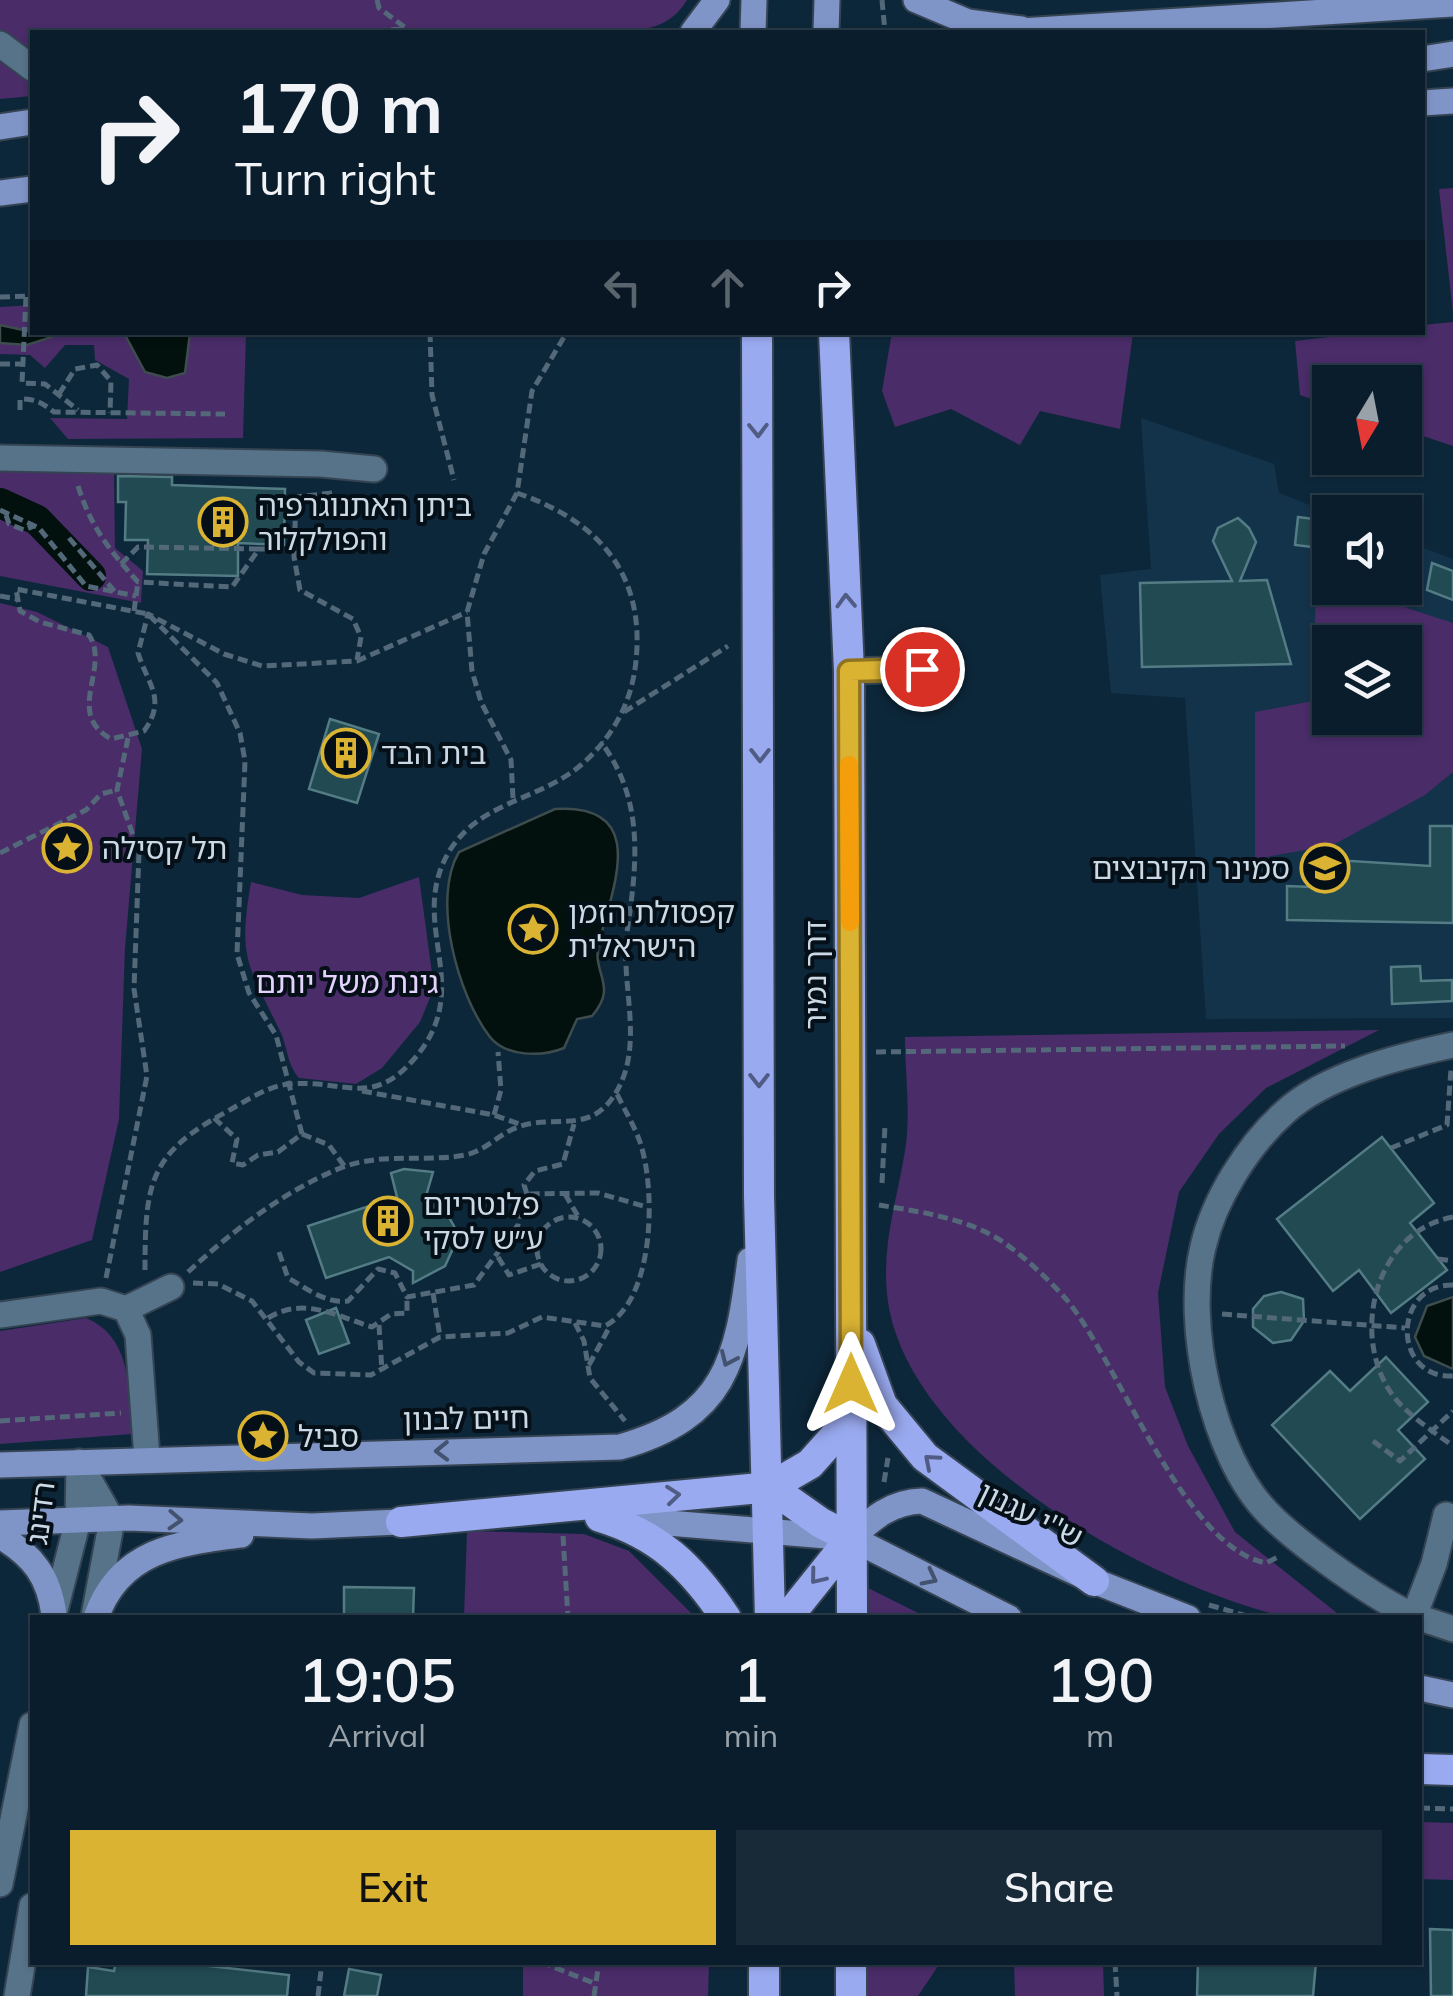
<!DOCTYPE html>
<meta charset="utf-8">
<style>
body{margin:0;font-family:Mulish,"Noto Sans Hebrew",sans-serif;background:#182a38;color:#f1f3f6;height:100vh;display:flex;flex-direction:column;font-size:38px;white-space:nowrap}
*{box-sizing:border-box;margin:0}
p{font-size:32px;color:#99a2a9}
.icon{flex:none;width:55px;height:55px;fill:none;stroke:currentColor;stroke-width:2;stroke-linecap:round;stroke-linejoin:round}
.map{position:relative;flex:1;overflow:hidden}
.details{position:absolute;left:30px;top:1615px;width:1392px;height:350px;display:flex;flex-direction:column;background:#0a1d2c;border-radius:0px;box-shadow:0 2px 8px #0004,0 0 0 2px #2a3b48}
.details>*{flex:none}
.top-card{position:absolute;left:30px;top:30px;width:1395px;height:305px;border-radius:0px;box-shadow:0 2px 8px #0004,0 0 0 2px #2a3b48;background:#0a1d2c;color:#f1f3f6;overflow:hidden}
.needle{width:65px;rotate:190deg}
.tools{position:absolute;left:1312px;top:365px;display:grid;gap:20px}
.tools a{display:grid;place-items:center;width:110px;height:110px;border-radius:0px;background:#0a1d2c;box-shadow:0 2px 8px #0004,0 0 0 2px #2a3b48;font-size:50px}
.pin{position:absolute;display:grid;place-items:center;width:85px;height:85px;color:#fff;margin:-42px;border:5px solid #fff;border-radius:50%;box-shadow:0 2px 10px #0007}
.me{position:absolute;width:110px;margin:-55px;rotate:0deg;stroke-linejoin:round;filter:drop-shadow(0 0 8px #0008)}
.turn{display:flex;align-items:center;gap:35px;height:210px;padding:0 40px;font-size:45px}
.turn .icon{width:130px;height:130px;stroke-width:2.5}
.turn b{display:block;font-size:70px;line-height:85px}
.lanes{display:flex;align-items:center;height:95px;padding:0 40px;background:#0003;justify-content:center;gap:50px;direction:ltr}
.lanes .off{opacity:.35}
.eta{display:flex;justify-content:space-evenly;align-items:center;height:170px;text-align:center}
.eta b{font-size:60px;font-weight:600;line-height:70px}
.button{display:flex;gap:20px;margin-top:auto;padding:20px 40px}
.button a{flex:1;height:115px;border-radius:0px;background:#dab333;color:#111;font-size:40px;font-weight:600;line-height:115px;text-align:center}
.button a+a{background:#182a38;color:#f1f3f6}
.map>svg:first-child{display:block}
.built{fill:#13334a;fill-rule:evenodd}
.green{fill:#492c68;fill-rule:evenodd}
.water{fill:#02100e;stroke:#3e4c4e;stroke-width:2.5}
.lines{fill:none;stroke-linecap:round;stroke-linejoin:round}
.canal{stroke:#02100e;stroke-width:30}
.building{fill:#224a52;stroke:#537c85;stroke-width:2.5}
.minor-casing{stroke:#354453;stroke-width:29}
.major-casing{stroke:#354453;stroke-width:29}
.highway-casing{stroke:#354453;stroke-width:34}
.path{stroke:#536979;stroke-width:5;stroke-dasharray:10 5;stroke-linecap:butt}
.minor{stroke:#577389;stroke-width:25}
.major{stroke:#7f94c7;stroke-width:25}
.highway{stroke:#9aaaf0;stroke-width:30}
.oneway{stroke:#505c84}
.oneway2{stroke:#42526f}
.route-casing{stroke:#8e7421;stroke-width:25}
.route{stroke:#dab333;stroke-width:18}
.slow{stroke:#f59e0b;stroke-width:18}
.labels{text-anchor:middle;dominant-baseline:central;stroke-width:8;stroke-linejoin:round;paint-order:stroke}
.poi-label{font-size:30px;fill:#cad9e5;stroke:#050f17;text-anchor:start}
.street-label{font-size:30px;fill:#cad9e5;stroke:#050f17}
.park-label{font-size:30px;fill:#e4d3fc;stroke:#050f17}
</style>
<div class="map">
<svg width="1453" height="1996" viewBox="0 0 1453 1996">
<rect width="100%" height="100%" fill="#0d273a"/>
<path class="built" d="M 1141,418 L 1274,464 L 1279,493 L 1330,513 L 1330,588 L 1405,588 L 1405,541 L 1453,559 L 1453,1018 L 1206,1019 L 1185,698 L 1111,693 L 1100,575 L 1151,569 ZM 1330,642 L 1405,642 L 1405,718 L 1330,718 Z"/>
<g class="green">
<path d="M 0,0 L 687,0 C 671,27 645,31 616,32 L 32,32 L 32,96 L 0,99 Z"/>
<path d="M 1453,188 L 1453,313 L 1439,189 Z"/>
<path d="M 32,305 L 32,332 L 246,333 L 243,438 L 68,439 L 50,418 L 127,419 L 129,379 L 95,360 L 94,345 L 65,345 L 45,368 L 30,355 L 0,354 L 0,307 Z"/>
<path d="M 1453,322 L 1453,446 L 1405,430 L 1405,382 L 1330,382 L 1330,405 L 1300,395 L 1295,341 L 1364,333 L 1422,332 L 1423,325 Z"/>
<path d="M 892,332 L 1133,333 L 1120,429 L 1040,411 L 1020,445 L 951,409 L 895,427 L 882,391 Z"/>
<path d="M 0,470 L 114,473 L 115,548 L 143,571 L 141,603 L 0,576 Z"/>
<path d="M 1316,577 L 1330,582 L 1330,588 L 1346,588 L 1453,623 L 1453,772 L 1425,795 L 1333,845 L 1255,859 L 1255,712 L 1313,701 ZM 1330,642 L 1405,642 L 1405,718 L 1330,718 Z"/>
<path d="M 0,603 L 37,612 L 108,647 L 142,749 L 125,948 L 119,1119 L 92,1240 L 0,1272 Z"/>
<path d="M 419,877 L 434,988 L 420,1022 L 382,1068 L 356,1084 L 299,1078 C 286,1063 288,1046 279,1029 C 247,963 238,958 251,882 L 302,895 L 359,898 Z"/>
<path d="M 1379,1030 L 1266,1088 L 1219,1134 L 1179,1192 L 1158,1293 L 1165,1387 L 1188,1446 L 1235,1532 L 1342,1617 C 1322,1618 1299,1621 1281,1616 C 1145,1582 903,1450 887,1294 C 882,1243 897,1200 905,1151 C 911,1115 905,1074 905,1037 Z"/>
<path d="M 86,1318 C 133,1338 128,1390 132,1434 L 0,1444 L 0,1331 Z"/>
<path d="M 467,1531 L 584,1534 L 629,1551 L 695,1617 L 464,1617 Z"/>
<path d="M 866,1587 L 926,1617 L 865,1618 Z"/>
<path d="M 1420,1822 L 1453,1823 L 1453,1880 L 1420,1879 Z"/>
<path d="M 523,1963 L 709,1963 L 708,1996 L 523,1996 Z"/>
<path d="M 867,1963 L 867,1962 L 940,1963 L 918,1996 L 867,1996 Z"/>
<path d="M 1014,1963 L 1103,1963 L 1104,1996 L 1015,1996 Z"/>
</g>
<g class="water">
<path d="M 0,325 L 32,332 L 64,333 L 27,345 L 0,343 Z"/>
<path d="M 124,333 L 190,333 L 185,373 L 167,378 L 145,372 Z"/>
<path d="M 555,809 C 651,803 612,889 599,943 C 591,974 619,985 592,1016 L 577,1019 L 564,1048 C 542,1057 506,1057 490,1037 C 458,996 431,899 459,852 Z"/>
<path d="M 1453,1297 L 1453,1369 L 1424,1356 L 1415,1337 L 1427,1306 Z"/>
</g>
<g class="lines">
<path class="canal" d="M 0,503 L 37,520 L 91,576"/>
</g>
<g class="building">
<path d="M 118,476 L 172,477 L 172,485 L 285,489 L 284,545 L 238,543 L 238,576 L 147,574 L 148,540 L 125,540 L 126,502 L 118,502 Z"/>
<path d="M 1298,517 L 1330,521 L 1330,549 L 1295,545 Z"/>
<path d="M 1238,518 L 1249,528 L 1256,542 L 1240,581 L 1267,580 L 1291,664 L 1142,667 L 1140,583 L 1232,581 L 1213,541 L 1218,528 Z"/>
<path d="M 1432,563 L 1453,571 L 1453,600 L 1427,590 Z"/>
<path d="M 330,719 L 379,734 L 357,803 L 309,789 Z"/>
<path d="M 1430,826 L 1453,826 L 1453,923 L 1287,920 L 1287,886 L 1312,887 L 1312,878 L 1320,878 L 1320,859 L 1430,866 Z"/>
<path d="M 1420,966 L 1421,981 L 1452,980 L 1452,1001 L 1392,1004 L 1391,967 Z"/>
<path d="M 1382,1137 L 1434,1203 L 1410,1223 L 1447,1270 L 1391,1313 L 1359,1270 L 1333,1291 L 1277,1219 Z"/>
<path d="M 404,1169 L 433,1172 L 426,1196 L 442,1205 L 455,1228 L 456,1242 L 445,1266 L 413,1283 L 413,1271 L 389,1257 L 326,1278 L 308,1226 L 397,1197 L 391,1173 Z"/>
<path d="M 1281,1292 L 1303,1299 L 1304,1321 L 1291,1340 L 1273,1343 L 1253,1327 L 1253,1309 L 1264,1296 Z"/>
<path d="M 336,1308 L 349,1343 L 319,1354 L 306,1320 Z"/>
<path d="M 1386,1357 L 1428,1402 L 1398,1430 L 1425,1459 L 1360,1519 L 1272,1425 L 1330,1371 L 1350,1391 Z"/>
<path d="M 344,1587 L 414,1588 L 413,1618 L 344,1618 Z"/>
<path d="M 1430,1929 L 1453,1930 L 1453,1996 L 1431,1996 Z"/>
<path d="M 116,1962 L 174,1962 L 289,1975 L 287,1996 L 86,1996 L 88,1967 L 114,1971 Z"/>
<path d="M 1198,1962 L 1316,1962 L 1313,1996 L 1197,1996 Z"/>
<path d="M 349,1969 L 381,1975 L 377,1996 L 344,1996 Z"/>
</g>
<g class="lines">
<g class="minor-casing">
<g id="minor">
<path d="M 0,44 L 32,68"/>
<path d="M 0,458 L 321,464 L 374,469"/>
<path d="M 849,671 L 922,669"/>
<path d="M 126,1309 L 171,1287"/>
<path d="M 0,1315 L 101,1301 L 126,1309 L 138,1335 L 147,1458"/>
<path d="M 79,1462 L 112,1520 L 94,1616"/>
<path d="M 1414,1616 L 1434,1564 L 1446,1515"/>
<path d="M 53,1618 L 78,1520 L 79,1462"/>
<path d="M 1418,1618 C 1378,1601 1298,1544 1268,1513 C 1212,1456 1184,1324 1203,1247 C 1214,1199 1248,1145 1285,1112 C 1325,1075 1401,1056 1453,1045"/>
<path d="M 1420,1618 L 1453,1629"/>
<path d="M 0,1884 L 32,1725"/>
<path d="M 17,1996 L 32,1906"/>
</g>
</g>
<g class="major-casing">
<g id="major">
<path d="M 916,0 L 968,22 L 1021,29"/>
<path d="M 693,32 L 717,0"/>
<path d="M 753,32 L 754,0"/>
<path d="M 826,32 L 827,0"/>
<path d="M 1005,32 L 1453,4"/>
<path d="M 1422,59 L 1453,54"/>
<path d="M 1422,103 L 1453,101"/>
<path d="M 0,127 L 32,122"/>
<path d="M 0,193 L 32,189"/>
<path d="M 0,1465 L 620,1447 C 726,1417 737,1361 750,1260"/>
<path d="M 619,1519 L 851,1538 L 1009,1618"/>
<path d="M 0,1523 L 129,1518 L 312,1526 L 420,1521"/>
<path d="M 0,1536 C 33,1556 49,1576 54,1615"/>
<path d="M 851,1538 C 873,1518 891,1502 922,1501 L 1094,1581 L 1188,1618"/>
<path d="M 96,1618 C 119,1550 178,1543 241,1535"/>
<path d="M 1420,1688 L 1453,1695"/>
</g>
</g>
<g class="highway-casing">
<g id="highway">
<path d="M 757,332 L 759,1196 L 770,1618"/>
<path d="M 834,332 L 849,671 L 852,1618"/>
<path d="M 860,1344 L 882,1405 L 925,1457 L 1094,1581"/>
<path d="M 770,1487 L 821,1523 L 851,1538"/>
<path d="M 600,1517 C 659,1535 692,1567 726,1618"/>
<path d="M 401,1522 L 770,1487 L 810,1464 L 851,1418"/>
<path d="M 787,1618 L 851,1538"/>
<path d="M 1420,1769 L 1453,1770"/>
<path d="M 764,1996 L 764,1962"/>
<path d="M 851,1996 L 851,1962"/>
</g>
</g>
<g class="path">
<path d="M 377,0 L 379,8 L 411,32"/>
<path d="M 882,0 L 885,32"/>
<path d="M 361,32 L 403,29"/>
<path d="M 0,297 L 32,296"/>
<path d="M 26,297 L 22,383 L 45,384 L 78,410"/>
<path d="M 430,332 L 432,395 L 454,480"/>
<path d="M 0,364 L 22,364"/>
<path d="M 59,394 L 75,369 L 97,365 L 111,381 L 110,413"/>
<path d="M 20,410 L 20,399 C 36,399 41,402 54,412 L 225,414"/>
<path d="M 78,486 C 91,527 109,550 138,582 L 232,587 L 259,549 L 295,549"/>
<path d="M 332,493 L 296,497 L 294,557 L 300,590 L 353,619 L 361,637 L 357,660"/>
<path d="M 0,510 L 39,528 L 86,586 L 136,596"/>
<path d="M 6,515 L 9,524 L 24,530 L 34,526"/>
<path d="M 69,538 L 116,593"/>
<path d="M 121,564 L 138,547 L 259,549"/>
<path d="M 0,596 L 17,599"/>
<path d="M 134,611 L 138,582"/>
<path d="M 624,712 L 728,646"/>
<path d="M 513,798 L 511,760 L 481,702 L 472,671 L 467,612 L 484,554 L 517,493 L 532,391 L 567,332"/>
<path d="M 0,853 L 86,810 L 101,794 L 117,790"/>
<path d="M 876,1052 L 1345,1046"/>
<path d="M 362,1091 L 494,1115 L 522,1125"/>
<path d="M 494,1115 L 501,1090 L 498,1052"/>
<path d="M 214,1118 L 237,1139 L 232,1163 L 243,1165 L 258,1155 L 278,1152 L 302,1134 L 329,1145 L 345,1167"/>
<path d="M 302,1134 L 276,1035 L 249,993 L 237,954 L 245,761 L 240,733 L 217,683 L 148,614 L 16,589 L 20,611 L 40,622 L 89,635 C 111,668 64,713 111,739 L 144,731 C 167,699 148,685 138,653 L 148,614 L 224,654 L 262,666 L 357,661 L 467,612"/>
<path d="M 1391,1148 L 1447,1125 L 1451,1069"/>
<path d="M 882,1183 L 885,1125"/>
<path d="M 527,1194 L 524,1185 L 535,1171 L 563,1164 L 574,1124"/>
<path d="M 565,1194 L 579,1218"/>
<path d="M 879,1205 C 921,1212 967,1218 1003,1242 C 1026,1258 1048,1279 1066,1299 C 1119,1362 1183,1547 1266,1563 L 1280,1556"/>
<path d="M 1453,1217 C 1374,1231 1349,1338 1394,1397 C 1409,1416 1434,1432 1453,1446"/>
<circle cx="569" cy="1249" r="32"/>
<path d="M 279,1252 L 288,1278 C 306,1288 326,1304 348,1301 L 378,1269 L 395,1273 L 407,1297 L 474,1285 L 518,1225 L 522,1198 L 527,1194 L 598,1193 L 647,1207"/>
<path d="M 498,1257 L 509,1275 L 541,1264"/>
<path d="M 1438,1259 L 1453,1261"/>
<path d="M 145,1270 C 145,1183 149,1153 228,1111 C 246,1101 269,1085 290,1084 C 344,1079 371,1109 415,1058 C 477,985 405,924 450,850 C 481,801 540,800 581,765 C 613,737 632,702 636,661 C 645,573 598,521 517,493"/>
<path d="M 188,1272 C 231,1232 283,1192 338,1169 C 383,1151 421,1163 465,1155 C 486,1151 498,1134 518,1127 C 557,1113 592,1137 618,1089 C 644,1041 620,983 627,932 C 637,864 645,801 601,742"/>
<path d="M 106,1278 L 147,1076 L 134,989 L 139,852 L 117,790 L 128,738"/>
<path d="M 193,1283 L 218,1284 L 252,1301 L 299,1362 L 314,1373 L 371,1375 L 440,1337 L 508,1333 L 542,1317 L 605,1326 C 655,1300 656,1189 640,1142 C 634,1125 624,1109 616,1092"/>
<path d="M 1453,1285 C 1392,1284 1392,1379 1453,1376"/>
<path d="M 433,1293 L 440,1337"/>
<path d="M 1222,1314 L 1405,1328"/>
<path d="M 268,1318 C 304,1296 336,1316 372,1327 L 391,1314 L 407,1313 L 407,1297"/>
<path d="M 575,1323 L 584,1341 L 590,1378 L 625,1421"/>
<path d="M 379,1325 L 382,1371"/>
<path d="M 589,1365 L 610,1326"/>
<path d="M 0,1421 L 121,1413"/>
<path d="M 1373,1441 L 1400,1461 L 1453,1411"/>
<path d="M 884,1482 L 888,1458"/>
<path d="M 563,1536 L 568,1618"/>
<path d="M 1209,1605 L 1254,1618"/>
<path d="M 1420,1808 L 1453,1809"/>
<path d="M 541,1962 L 596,1984"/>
<path d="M 1115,1962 L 1117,1996"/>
<path d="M 318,1996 L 322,1962"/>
<path d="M 594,1996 L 599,1962"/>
</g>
<use href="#minor" class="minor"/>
<use href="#major" class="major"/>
<use href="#highway" class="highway"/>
</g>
<defs><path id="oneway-chevron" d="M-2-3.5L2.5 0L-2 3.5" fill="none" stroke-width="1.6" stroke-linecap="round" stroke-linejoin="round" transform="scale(2.5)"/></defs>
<g class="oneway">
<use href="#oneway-chevron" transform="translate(758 430) rotate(89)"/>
<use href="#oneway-chevron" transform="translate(846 601) rotate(-92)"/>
<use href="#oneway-chevron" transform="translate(760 755) rotate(90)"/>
<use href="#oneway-chevron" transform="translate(759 1080) rotate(90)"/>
<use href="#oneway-chevron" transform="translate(931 1461) rotate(-139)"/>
<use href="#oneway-chevron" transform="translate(673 1495) rotate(-6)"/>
<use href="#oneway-chevron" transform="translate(817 1577) rotate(129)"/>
</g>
<g class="oneway2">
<use href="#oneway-chevron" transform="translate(728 1359) rotate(114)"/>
<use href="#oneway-chevron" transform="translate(442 1451) rotate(179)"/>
<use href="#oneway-chevron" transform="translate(175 1520) rotate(3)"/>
<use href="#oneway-chevron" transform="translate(930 1578) rotate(27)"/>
</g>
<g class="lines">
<g class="route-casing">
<path id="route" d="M 851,1384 L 849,671 L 922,669"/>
</g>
<use href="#route" class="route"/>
<path class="slow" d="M 849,765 L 850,922"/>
</g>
<defs>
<g id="building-ring" transform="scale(2.5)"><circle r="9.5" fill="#050f17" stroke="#dab333" stroke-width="1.5"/><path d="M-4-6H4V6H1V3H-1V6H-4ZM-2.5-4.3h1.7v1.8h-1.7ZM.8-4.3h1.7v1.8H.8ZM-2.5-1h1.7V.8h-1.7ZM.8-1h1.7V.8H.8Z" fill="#dab333"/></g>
<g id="sight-ring" transform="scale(2.5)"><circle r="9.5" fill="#050f17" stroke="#dab333" stroke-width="1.5"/><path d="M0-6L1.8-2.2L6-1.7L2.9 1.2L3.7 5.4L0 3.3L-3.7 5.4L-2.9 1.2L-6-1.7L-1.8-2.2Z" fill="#dab333"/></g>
<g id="university-ring" transform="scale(2.5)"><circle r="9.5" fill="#050f17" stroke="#dab333" stroke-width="1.5"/><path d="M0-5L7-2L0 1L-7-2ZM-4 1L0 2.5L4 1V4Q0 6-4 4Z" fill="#dab333"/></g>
</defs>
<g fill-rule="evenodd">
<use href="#building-ring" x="223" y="522"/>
<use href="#building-ring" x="346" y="753"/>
<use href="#sight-ring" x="67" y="848"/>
<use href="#university-ring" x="1325" y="868"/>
<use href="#sight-ring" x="533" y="929"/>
<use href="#building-ring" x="388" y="1221"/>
<use href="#sight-ring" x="263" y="1436"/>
</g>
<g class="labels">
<g class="poi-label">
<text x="258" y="505">ביתן האתנוגרפיה<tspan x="258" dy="34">והפולקלור</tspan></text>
<text x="381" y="753">בית הבד</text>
<text x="102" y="848">תל קסילה</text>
<text x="1290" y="868" text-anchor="end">סמינר הקיבוצים</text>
<text x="568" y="912">קפסולת הזמן<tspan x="568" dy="34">הישראלית</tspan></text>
<text x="423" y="1204">פלנטריום<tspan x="423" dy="34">ע״ש לסקי</tspan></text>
<text x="298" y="1436">סביל</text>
</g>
<g class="street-label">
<text transform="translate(815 975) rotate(-90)">דרך נמיר</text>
<text transform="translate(466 1418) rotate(-1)">חיים לבנון</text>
<text transform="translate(40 1513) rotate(-83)">רדינג</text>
<text transform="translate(1031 1514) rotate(26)">ש''י עגנון</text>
</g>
<g class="park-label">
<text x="347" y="982">גינת משל יותם</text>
</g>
</g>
</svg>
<div class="tools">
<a><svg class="needle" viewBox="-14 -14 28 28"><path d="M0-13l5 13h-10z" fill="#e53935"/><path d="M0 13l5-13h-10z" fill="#99a2a9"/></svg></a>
<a><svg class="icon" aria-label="sound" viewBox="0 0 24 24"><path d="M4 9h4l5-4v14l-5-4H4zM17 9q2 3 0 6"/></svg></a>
<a><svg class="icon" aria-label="layers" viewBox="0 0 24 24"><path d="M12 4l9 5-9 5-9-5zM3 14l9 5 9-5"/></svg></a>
</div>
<div class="pin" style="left:922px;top:669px;background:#d93025"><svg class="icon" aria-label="arrive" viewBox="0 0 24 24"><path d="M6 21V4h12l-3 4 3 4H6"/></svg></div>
<svg class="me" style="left:851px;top:1384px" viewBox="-20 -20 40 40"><path d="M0-17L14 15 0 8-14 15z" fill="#dab333" stroke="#fff" stroke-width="4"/></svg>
<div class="top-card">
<div class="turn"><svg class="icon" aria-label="right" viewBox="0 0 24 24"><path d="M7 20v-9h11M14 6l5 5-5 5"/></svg><div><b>170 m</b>Turn right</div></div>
<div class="lanes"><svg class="icon off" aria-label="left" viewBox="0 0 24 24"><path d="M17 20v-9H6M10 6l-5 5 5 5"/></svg><svg class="icon off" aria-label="ahead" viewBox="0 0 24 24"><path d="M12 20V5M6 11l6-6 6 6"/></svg><svg class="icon" aria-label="right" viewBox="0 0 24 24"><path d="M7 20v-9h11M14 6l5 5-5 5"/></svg></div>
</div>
<section class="details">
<div class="eta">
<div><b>19:05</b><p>Arrival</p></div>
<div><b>1</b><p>min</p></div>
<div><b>190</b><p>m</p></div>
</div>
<div class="button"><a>Exit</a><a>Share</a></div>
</section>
</div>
